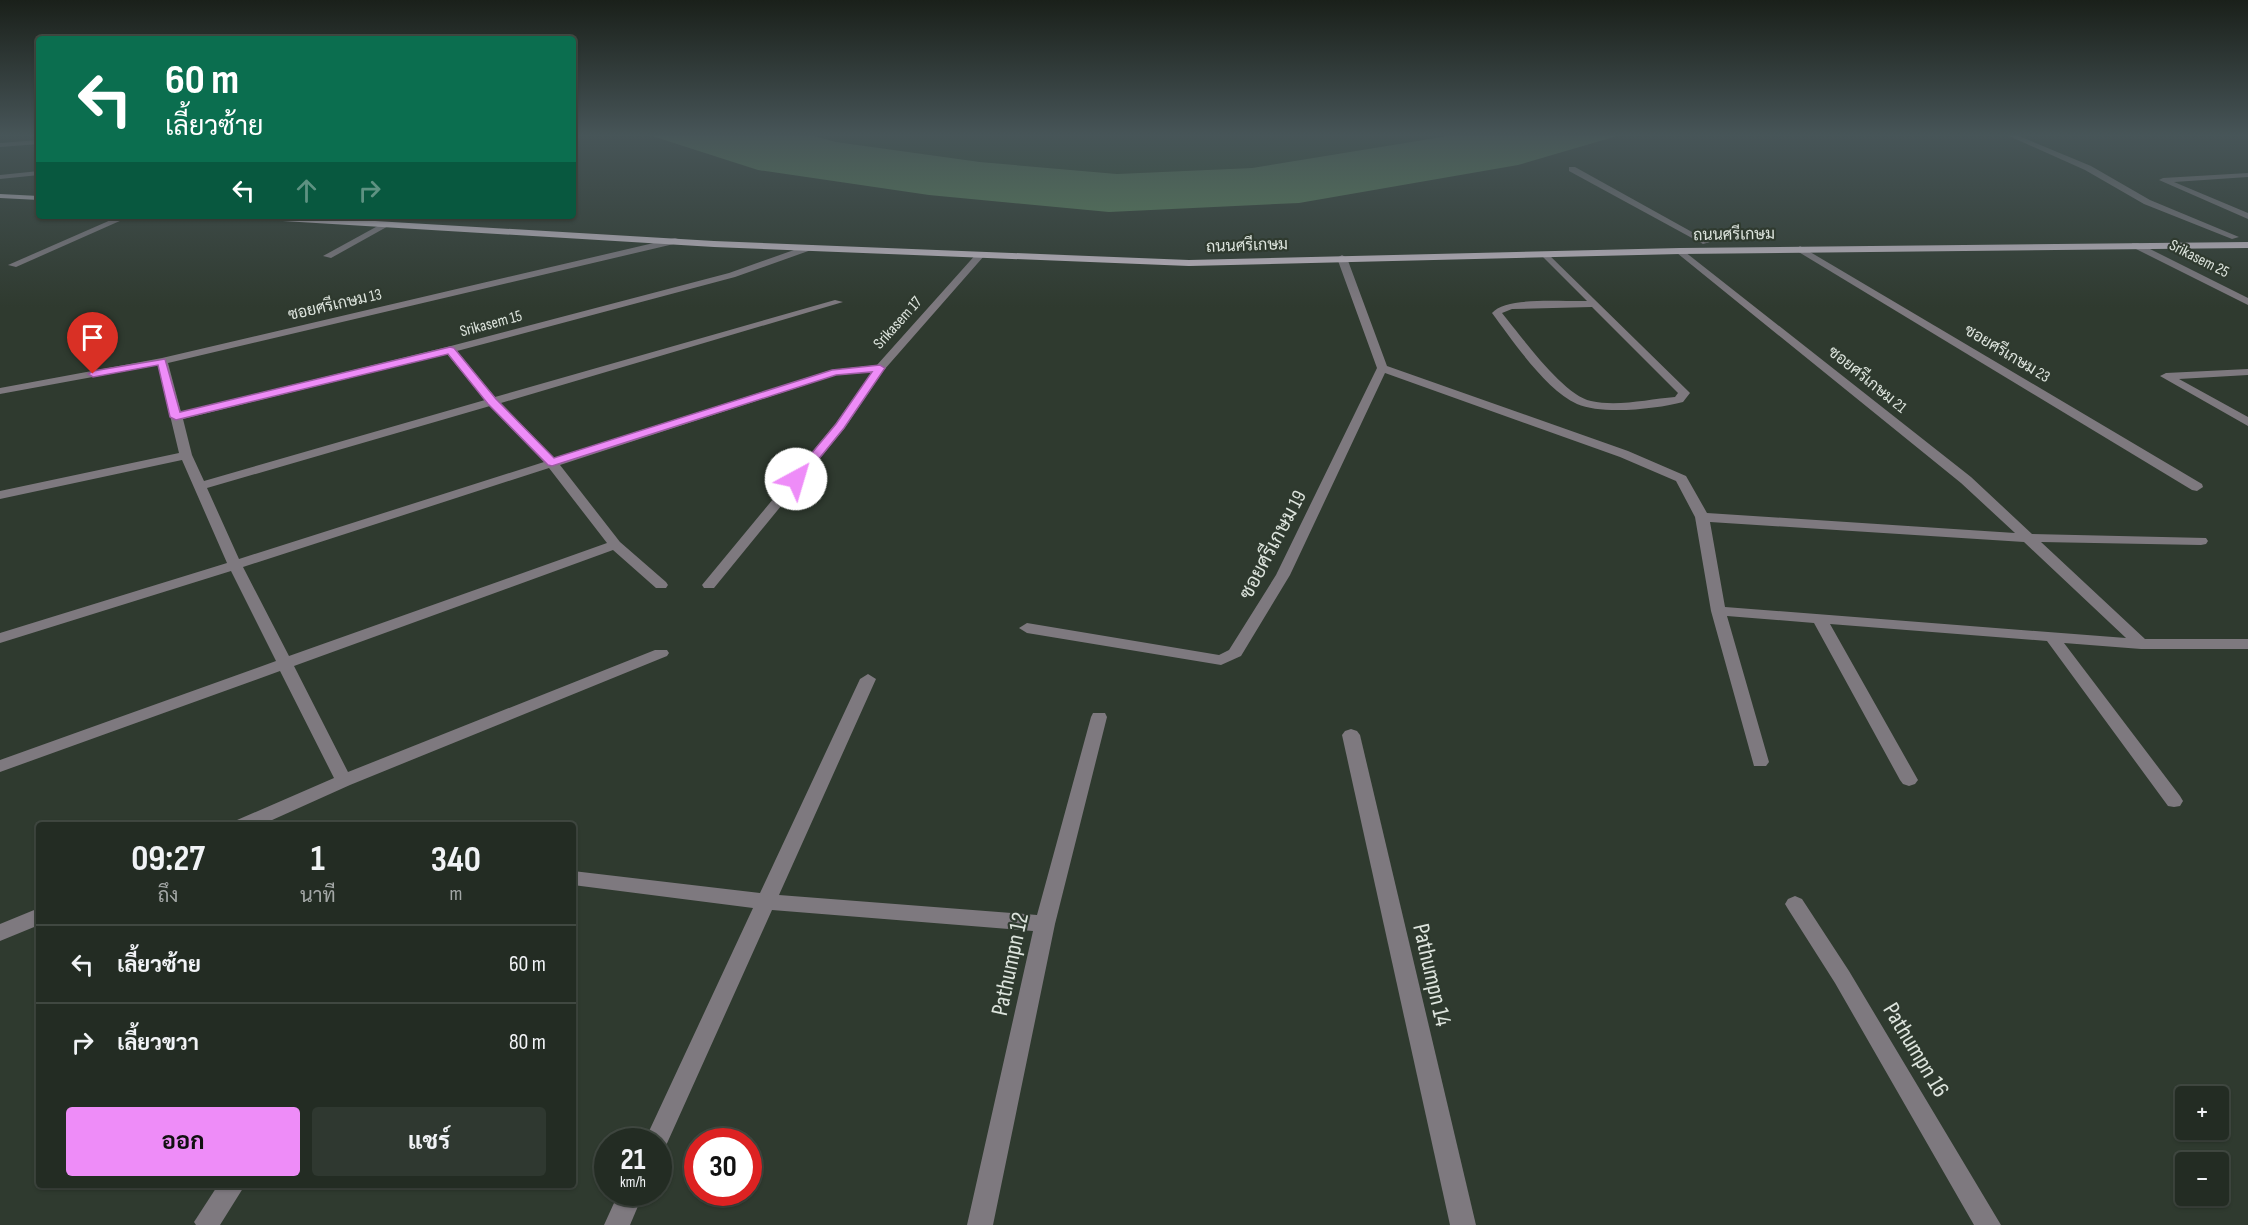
<!DOCTYPE html>
<html lang="th">
<meta charset="utf-8">
<style>
body{margin:0;font-family:"Sofia Sans Condensed",Sarabun,sans-serif;background:#2f3830;color:#f1f3f6;height:100vh;display:flex;flex-direction:column;font-size:22px;white-space:nowrap}
*{box-sizing:border-box;margin:0}
p{font-size:20px;color:#a3a7a6}
.icon{flex:none;width:33px;height:33px;fill:none;stroke:currentColor;stroke-width:2;stroke-linecap:round;stroke-linejoin:round}
.map{position:relative;flex:1;overflow:hidden}
.drawer{position:absolute;left:36px;top:822px;width:540px;height:366px;display:flex;flex-direction:column;background:#232c23;border-radius:6px;box-shadow:0 2px 4px #0004,0 0 0 2px #404841}
.drawer>*{flex:none}
.hud{position:absolute;left:36px;top:36px;width:540px;height:183px;border-radius:6px;box-shadow:0 2px 4px #0004,0 0 0 2px #404841;background:#0b6e4f;color:#fff;overflow:hidden}
.tools{position:absolute;left:2175px;top:1086px;display:grid;gap:12px}
.tools a{display:grid;place-items:center;width:54px;height:54px;border-radius:6px;background:#232c23;box-shadow:0 2px 4px #0004,0 0 0 2px #404841;font-size:30px}
.speed{position:absolute;left:594px;top:1128px;display:flex;gap:12px;font-size:30px;font-weight:700;text-align:center}
.speed>*{display:grid;place-content:center;width:78px;height:78px;border-radius:50%;background:#232c23;box-shadow:0 2px 4px #0004,0 0 0 2px #404841;line-height:1}
.speed small{font-size:15px;font-weight:400}
.speed .limit{border:9px solid #d22;background:#fff;color:#111}
.pin{position:absolute;display:grid;place-items:center;width:51px;height:51px;color:#fff;margin:-62px -26px;border-radius:50% 50% 50% 0;rotate:-45deg;box-shadow:0 0 6px #0007}
.pin .icon{rotate:45deg}
.me{position:absolute;width:66px;margin:-33px;rotate:39deg;stroke-linejoin:round;filter:drop-shadow(0 0 4px #0008)}
.turn{display:flex;align-items:center;gap:21px;height:126px;padding:0 30px;font-size:27px}
.turn .icon{width:78px;height:78px;stroke-width:2.5}
.turn b{display:block;font-size:42px;line-height:51px}
.lanes{display:flex;align-items:center;height:57px;padding:0 30px;background:#0003;justify-content:center;gap:30px;direction:ltr}
.lanes .off{opacity:.35}
.eta{display:flex;justify-content:space-evenly;align-items:center;height:102px;text-align:center}
.eta b{font-size:36px;font-weight:700;line-height:42px}
.button{display:flex;gap:12px;margin-top:auto;padding:12px 30px}
.button a{flex:1;height:69px;border-radius:6px;background:#ee8cf8;color:#111;font-size:24px;font-weight:700;line-height:69px;text-align:center}
.button a+a{background:#2f3830;color:#f1f3f6}
ul{padding:0;list-style:none}
li{display:flex;align-items:center;gap:18px;height:78px;padding:0 30px;border-top:2px solid #404841}
li div{flex:1}
li b{display:block;font-size:22px}
li em{font-style:normal}
.map>svg:first-child{display:block}
.green{fill:#2e482e}
.water{fill:#5c845b}
.lines{fill:none;stroke-linecap:round;stroke-linejoin:round}
.minor{fill:#7e797f;fill-rule:evenodd}
.major{fill:#c5bbc6;fill-rule:evenodd}
.route{fill:#ee8cf8;stroke:#9b5ba1;stroke-width:1.5}
.labels{text-anchor:middle;dominant-baseline:central;stroke-width:4.5;stroke-linejoin:round;paint-order:stroke}
.far-street-label{font-size:16px;fill:#dde4dd;stroke:#2f3a2f}
.street-label{font-size:20px;fill:#dde4dd;stroke:#2f3a2f}
.near-street-label{font-size:24px;fill:#dde4dd;stroke:#2f3a2f}
</style>
<div class="map">
<svg width="2248" height="1225" viewBox="0 0 2248 1225">
<rect width="100%" height="100%" fill="#2f3a2f"/>
<path class="green" d="M 814,136 L 1448,136 L 1252,168 L 1117,174 L 980,162 L 836,142 Z"/>
<path class="water" d="M 652,136 L 814,136 L 836,142 L 980,162 L 1117,174 L 1252,168 L 1448,136 L 1617,136 L 1518,165 L 1299,203 L 1109,212 L 929,195 L 758,170 Z"/>
<g class="lines">
<g class="minor">
<path d="M 2009,136 L 2019,136 L 2091,166 L 2150,200 L 2239,237 L 2232,239 L 2144,204 L 2085,170 Z"/>
<path d="M 39,140 L 39,144 L 0,147 L 0,143 Z"/>
<path d="M 1569,167 L 1575,167 L 1710,242 L 1703,244 L 1569,171 Z"/>
<path d="M 39,171 L 39,175 L 0,179 L 0,175 Z"/>
<path d="M 2248,173 L 2248,177 L 2174,182 L 2248,213 L 2248,219 L 2159,180 L 2163,178 Z"/>
<path d="M 120,216 L 131,216 L 16,267 L 8,265 Z"/>
<path d="M 385,222 L 392,224 L 331,258 L 323,256 Z"/>
<path d="M 675,238 L 678,239 L 678,243 L 168,363 L 181,412 L 447,347 L 729,273 L 808,245 L 814,245 L 814,249 L 735,277 L 457,351 L 495,397 L 835,300 L 843,302 L 501,403 L 554,458 L 831,370 L 877,365 L 978,252 L 984,252 L 984,256 L 884,370 L 844,429 L 714,588 L 704,588 L 702,585 L 836,423 L 872,372 L 836,375 L 560,465 L 620,542 L 666,582 L 668,585 L 666,588 L 656,588 L 613,550 L 294,666 L 348,772 L 655,650 L 667,650 L 669,653 L 667,656 L 350,785 L 261,825 L 235,825 L 237,820 L 334,778 L 280,671 L 0,772 L 0,760 L 276,661 L 231,571 L 0,643 L 0,633 L 227,563 L 182,460 L 0,499 L 0,491 L 179,453 L 158,365 L 0,394 L 0,388 L 162,358 ZM 447,354 L 485,400 L 204,481 L 192,455 L 183,419 ZM 490,406 L 544,462 L 239,559 L 207,488 ZM 549,468 L 607,543 L 289,656 L 243,567 Z"/>
<path d="M 2132,243 L 2138,243 L 2248,298 L 2248,305 L 2132,247 Z"/>
<path d="M 1800,246 L 2202,484 L 2203,487 L 2197,491 L 2192,490 L 1797,251 L 1796,249 Z"/>
<path d="M 1680,248 L 1971,477 L 2032,534 L 2206,538 L 2208,541 L 2206,544 L 2201,545 L 2041,542 L 2145,639 L 2248,639 L 2248,649 L 2141,649 L 2064,643 L 2180,796 L 2183,801 L 2180,806 L 2174,807 L 2168,806 L 2047,641 L 1830,624 L 1918,780 L 1915,784 L 1909,786 L 1903,784 L 1900,780 L 1814,623 L 1727,616 L 1769,762 L 1766,766 L 1754,766 L 1711,611 L 1695,517 L 1676,481 L 1620,457 L 1385,373 L 1290,575 L 1241,656 L 1221,665 L 1027,633 L 1019,628 L 1027,623 L 1219,655 L 1229,650 L 1276,575 L 1377,368 L 1337,258 L 1342,255 L 1347,258 L 1387,366 L 1628,451 L 1686,476 L 1707,513 L 2015,533 L 1961,483 L 1677,253 L 1677,249 ZM 1710,522 L 2024,542 L 2126,638 L 1725,607 Z"/>
<path d="M 1546,252 L 1688,391 L 1690,393 L 1683,402 C 1657,409 1602,415 1577,404 C 1546,390 1512,340 1492,313 C 1506,296 1565,302 1587,301 L 1541,255 ZM 1592,307 L 1678,393 L 1675,397 C 1649,399 1618,407 1591,401 C 1563,395 1521,336 1502,313 L 1512,309 Z"/>
<path d="M 2248,369 L 2248,375 L 2179,379 L 2248,417 L 2248,426 L 2160,376 L 2166,373 Z"/>
<path d="M 868,674 L 876,679 L 779,895 L 1037,915 L 1091,717 L 1093,713 L 1105,713 L 1107,717 L 1055,924 L 993,1225 L 967,1225 L 1033,931 L 772,910 L 664,1150 L 658,1152 L 658,1142 L 644,1142 L 753,908 L 573,885 L 573,871 L 760,893 L 860,679 Z"/>
<path d="M 1351,729 L 1357,731 L 1360,735 L 1476,1225 L 1450,1225 L 1342,735 L 1345,731 Z"/>
<path d="M 1795,896 L 1802,899 L 1849,971 L 2001,1225 L 1974,1225 L 1835,983 L 1788,909 L 1785,904 L 1788,899 Z"/>
<path d="M 39,908 L 39,925 L 0,941 L 0,924 Z"/>
<path d="M 218,1185 L 245,1185 L 220,1225 L 196,1225 L 194,1222 Z"/>
<path d="M 619,1192 L 644,1192 L 630,1225 L 604,1225 Z"/>
</g>
<g class="major">
<path d="M 0,194 L 39,196 L 39,200 L 0,198 Z"/>
<path d="M 245,216 L 291,216 L 714,241 L 1189,260 L 1680,248 L 2248,242 L 2248,248 L 1680,254 L 1189,266 L 714,247 L 249,219 Z"/>
</g>
</g>
<linearGradient id="sky" x2="0" y2="1"><stop stop-color="#1a201a"/><stop offset="0.44" stop-color="#475558"/><stop offset="1" stop-color="#475558" stop-opacity="0"/></linearGradient>
<rect width="2248" height="307" fill="url(#sky)"/>
<path class="route" d="M 450,347 L 454,348 L 496,399 L 554,458 L 832,370 L 880,365 L 885,368 L 844,428 L 800,482 L 796,483 L 790,479 L 836,424 L 872,372 L 836,375 L 552,466 L 548,465 L 488,404 L 448,354 L 176,420 L 170,417 L 158,365 L 93,377 L 88,374 L 93,371 L 165,359 L 180,412 Z"/>
<g class="labels">
<g class="far-street-label">
<text transform="translate(1734 235) rotate(-1)">ถนนศรีเกษม</text>
<text transform="translate(1247 246) rotate(-2)">ถนนศรีเกษม</text>
<text transform="translate(2199 259) rotate(27)">Srikasem 25</text>
<text transform="translate(335 305) rotate(-13)">ซอยศรีเกษม 13</text>
<text transform="translate(898 323) rotate(-48)">Srikasem 17</text>
<text transform="translate(491 324) rotate(-15)">Srikasem 15</text>
<text transform="translate(2007 354) rotate(31)">ซอยศรีเกษม 23</text>
<text transform="translate(1867 380) rotate(39)">ซอยศรีเกษม 21</text>
</g>
<g class="street-label">
<text transform="translate(1273 545) rotate(-62)">ซอยศรีเกษม 19</text>
</g>
<g class="near-street-label">
<text transform="translate(1010 964) rotate(-78)">Pathumpn 12</text>
<text transform="translate(1432 975) rotate(77)">Pathumpn 14</text>
<text transform="translate(1916 1050) rotate(59)">Pathumpn 16</text>
</g>
</g>
</svg>
<div class="tools">
<a>+</a>
<a>−</a>
</div>
<div class="speed"><div>21<small>km/h</small></div><div class="limit">30</div></div>
<div class="pin" style="left:93px;top:374px;background:#d93025"><svg class="icon" aria-label="arrive" viewBox="0 0 24 24"><path d="M6 21V4h12l-3 4 3 4H6"/></svg></div>
<svg class="me" style="left:796px;top:479px" viewBox="-20 -20 40 40"><circle r="19" fill="#fff"/><path d="M0-13L10 11 0 6-10 11z" fill="#ee8cf8"/></svg>
<div class="hud">
<div class="turn"><svg class="icon" aria-label="left" viewBox="0 0 24 24"><path d="M17 20v-9H6M10 6l-5 5 5 5"/></svg><div><b>60 m</b>เลี้ยวซ้าย</div></div>
<div class="lanes"><svg class="icon" aria-label="left" viewBox="0 0 24 24"><path d="M17 20v-9H6M10 6l-5 5 5 5"/></svg><svg class="icon off" aria-label="ahead" viewBox="0 0 24 24"><path d="M12 20V5M6 11l6-6 6 6"/></svg><svg class="icon off" aria-label="right" viewBox="0 0 24 24"><path d="M7 20v-9h11M14 6l5 5-5 5"/></svg></div>
</div>
<section class="drawer">
<div class="eta">
<div><b>09:27</b><p>ถึง</p></div>
<div><b>1</b><p>นาที</p></div>
<div><b>340</b><p>m</p></div>
</div>
<ul>
<li><svg class="icon" aria-label="left" viewBox="0 0 24 24"><path d="M17 20v-9H6M10 6l-5 5 5 5"/></svg><div><b>เลี้ยวซ้าย</b></div><em>60 m</em></li>
<li><svg class="icon" aria-label="right" viewBox="0 0 24 24"><path d="M7 20v-9h11M14 6l5 5-5 5"/></svg><div><b>เลี้ยวขวา</b></div><em>80 m</em></li>
</ul>
<div class="button"><a>ออก</a><a>แชร์</a></div>
</section>
</div>
